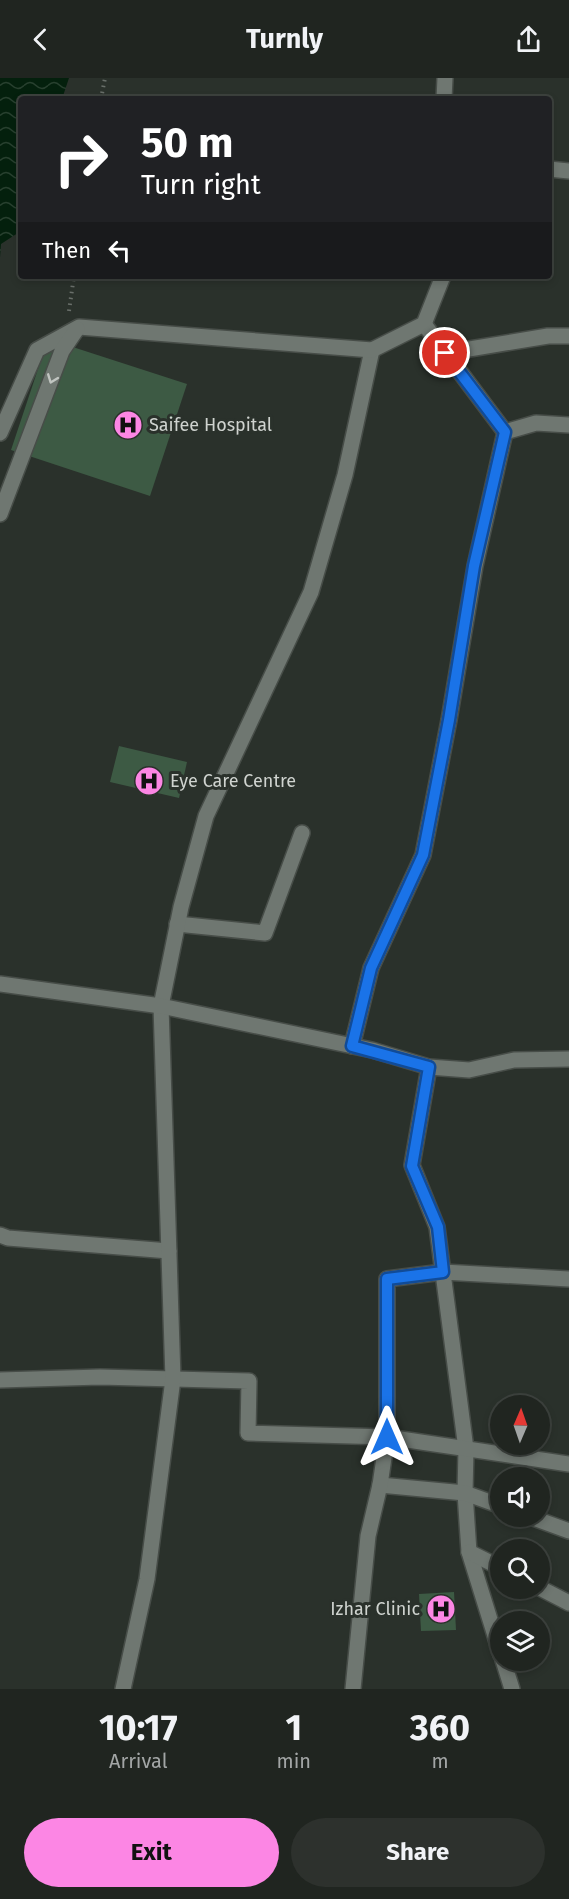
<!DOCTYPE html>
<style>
body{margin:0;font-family:"Fira Sans",sans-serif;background:#2d312d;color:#f1f3f6;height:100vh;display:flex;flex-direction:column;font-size:22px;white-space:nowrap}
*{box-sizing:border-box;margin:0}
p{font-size:20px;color:#a2a5a5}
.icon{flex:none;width:33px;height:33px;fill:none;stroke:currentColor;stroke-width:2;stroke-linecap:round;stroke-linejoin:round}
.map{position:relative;height:1611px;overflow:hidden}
.side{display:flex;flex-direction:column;background:#202520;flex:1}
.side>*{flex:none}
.banner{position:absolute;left:18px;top:18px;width:534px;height:183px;border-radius:6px;box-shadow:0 3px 9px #0003,0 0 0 2px #3d423e;background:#202124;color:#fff;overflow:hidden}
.needle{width:39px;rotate:2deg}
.buttons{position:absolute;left:490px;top:1317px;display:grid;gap:12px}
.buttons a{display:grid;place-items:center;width:60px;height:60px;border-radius:50%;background:#202520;box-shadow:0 3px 9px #0003,0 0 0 2px #3d423e;font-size:30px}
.pin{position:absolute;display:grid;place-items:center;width:51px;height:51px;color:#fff;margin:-26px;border:3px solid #fff;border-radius:50%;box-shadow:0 2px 6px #0007}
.me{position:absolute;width:66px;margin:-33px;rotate:0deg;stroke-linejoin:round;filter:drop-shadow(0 0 4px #0008)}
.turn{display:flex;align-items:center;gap:21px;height:126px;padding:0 24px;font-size:27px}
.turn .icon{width:78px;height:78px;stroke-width:2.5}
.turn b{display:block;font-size:42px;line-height:51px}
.then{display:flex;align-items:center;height:57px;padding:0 24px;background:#0003;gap:12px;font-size:22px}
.eta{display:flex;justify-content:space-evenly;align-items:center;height:102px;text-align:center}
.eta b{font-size:36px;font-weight:700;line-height:42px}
.cta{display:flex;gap:12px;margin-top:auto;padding:12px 24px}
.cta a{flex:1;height:69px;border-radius:36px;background:#fc86e4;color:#111;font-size:24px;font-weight:700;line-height:69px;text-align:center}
.cta a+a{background:#2d312d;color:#f1f3f6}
header{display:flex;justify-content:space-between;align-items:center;height:78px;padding:0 24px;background:#202520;font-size:27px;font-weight:700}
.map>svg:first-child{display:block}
.water{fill:url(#water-waves)}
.building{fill:#3d5a44}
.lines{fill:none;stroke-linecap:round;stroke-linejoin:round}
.street-casing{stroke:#474d48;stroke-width:18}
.secondary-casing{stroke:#474d48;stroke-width:18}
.path{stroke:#696f6a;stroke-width:4;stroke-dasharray:1.5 4.5;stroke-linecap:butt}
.street{stroke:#6f7771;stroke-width:15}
.secondary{stroke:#6f7771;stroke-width:15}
.oneway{stroke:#c1c5c1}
.route-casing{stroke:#114b97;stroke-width:15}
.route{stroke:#1a73e8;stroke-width:10}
.labels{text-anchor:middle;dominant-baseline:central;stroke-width:6;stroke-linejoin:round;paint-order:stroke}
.poi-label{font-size:18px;fill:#cfd3cf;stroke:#2a312b;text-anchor:start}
</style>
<header><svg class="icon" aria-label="back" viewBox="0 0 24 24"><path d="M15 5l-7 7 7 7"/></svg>Turnly<svg class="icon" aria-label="share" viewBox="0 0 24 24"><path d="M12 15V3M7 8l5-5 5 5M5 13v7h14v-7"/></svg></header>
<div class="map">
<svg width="569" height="1611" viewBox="0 0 569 1611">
<defs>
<pattern id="water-waves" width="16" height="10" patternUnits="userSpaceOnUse" patternTransform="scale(1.5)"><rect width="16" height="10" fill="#04200d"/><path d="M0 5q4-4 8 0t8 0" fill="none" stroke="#28402f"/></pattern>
</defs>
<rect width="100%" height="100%" fill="#2a312b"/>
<path class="water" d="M 0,0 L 69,0 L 62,21 L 21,21 L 21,153 L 1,166 L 0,180 Z"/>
<g class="building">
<path d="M 48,261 L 187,306 L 150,418 L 11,372 Z"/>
<path d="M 119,668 L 187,684 L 179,720 L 110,704 Z"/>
<path d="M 454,1514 L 456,1552 L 421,1553 L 419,1516 Z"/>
</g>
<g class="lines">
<g class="street-casing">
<g id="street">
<path d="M 549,91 L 569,93"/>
<path d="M 445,275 L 548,258 L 569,258"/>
<path d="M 505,354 L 536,345 L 569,347"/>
<path d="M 177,846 L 265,855 L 302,755"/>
<path d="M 352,968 L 371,890 L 423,777 L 449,642 L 475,488 L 505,354 L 424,246"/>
<path d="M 429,989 L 412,1087 L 437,1149 L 466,1371 L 465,1415 L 469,1474 L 501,1577"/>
<path d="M 0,1157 L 8,1160 L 169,1173"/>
<path d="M 0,1302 L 100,1299 L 249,1303 L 248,1355 L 387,1359 L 569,1386"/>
<path d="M 380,1407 L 465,1415 L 501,1428"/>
<path d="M 528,1438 L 569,1453"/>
<path d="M 469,1474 L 501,1490"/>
<path d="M 540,1510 L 569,1525"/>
<path d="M 503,1582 L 512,1611"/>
<path d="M 123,1611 L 147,1501 L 173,1301 L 161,928 L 181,829 L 206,738 L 311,514 L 345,397 L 372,272"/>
<path d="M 353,1611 L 368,1458 L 380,1407 L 387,1359 L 387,1201 L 443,1194 L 569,1201"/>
</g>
</g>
<g class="secondary-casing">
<g id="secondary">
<path d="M 444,21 L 445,0"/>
<path d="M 0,355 L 37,272 L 79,249 L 372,272 L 424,246 L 443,198"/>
<path d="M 0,436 L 62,273 L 77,251"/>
<path d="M 0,906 L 161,928 L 372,972 L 429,989 L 469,992 L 514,982 L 569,981"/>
</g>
</g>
<g class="path">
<path d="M 101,21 L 105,0"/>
<path d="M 69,233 L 74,198"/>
</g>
<use href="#street" class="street"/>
<use href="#secondary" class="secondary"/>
</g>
<defs><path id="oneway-chevron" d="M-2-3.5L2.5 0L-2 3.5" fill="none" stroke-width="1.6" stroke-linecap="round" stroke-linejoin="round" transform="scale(1.5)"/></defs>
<use class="oneway" href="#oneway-chevron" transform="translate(52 301) rotate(111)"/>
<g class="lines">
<g class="route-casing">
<path id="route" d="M 387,1359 L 387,1201 L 443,1194 L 438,1149 L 412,1088 L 429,989 L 352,968 L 371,890 L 423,777 L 449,642 L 474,488 L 505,354 L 445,275"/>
</g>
<use href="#route" class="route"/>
</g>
<defs>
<g id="hospital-disc" transform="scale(1.5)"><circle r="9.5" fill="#fc86e4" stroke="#2a312b"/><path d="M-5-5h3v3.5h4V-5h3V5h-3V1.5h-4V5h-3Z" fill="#111"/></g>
</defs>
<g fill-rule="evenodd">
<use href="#hospital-disc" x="128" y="347"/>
<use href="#hospital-disc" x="149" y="703"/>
<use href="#hospital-disc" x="441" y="1531"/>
</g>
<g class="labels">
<g class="poi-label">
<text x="149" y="347">Saifee Hospital</text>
<text x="170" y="703">Eye Care Centre</text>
<text x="420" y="1531" text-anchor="end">Izhar Clinic</text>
</g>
</g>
</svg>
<div class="buttons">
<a><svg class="needle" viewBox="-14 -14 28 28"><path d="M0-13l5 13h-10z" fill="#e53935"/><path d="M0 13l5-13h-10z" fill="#a2a5a5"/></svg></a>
<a><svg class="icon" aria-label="sound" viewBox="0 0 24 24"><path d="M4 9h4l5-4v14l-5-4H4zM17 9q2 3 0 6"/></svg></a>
<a><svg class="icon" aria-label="search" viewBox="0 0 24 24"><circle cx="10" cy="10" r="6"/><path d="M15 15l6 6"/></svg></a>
<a><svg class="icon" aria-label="layers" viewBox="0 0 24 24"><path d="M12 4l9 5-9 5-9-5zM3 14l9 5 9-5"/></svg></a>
</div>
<div class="pin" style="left:445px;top:275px;background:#d93025"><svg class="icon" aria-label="arrive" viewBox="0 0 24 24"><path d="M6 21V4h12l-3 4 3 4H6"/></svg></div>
<svg class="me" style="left:387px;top:1359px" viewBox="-20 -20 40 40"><path d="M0-17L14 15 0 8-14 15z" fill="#1a73e8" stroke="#fff" stroke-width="4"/></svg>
<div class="banner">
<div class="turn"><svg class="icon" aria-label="right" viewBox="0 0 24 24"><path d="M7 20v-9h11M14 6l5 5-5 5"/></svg><div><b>50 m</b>Turn right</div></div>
<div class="then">Then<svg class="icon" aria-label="left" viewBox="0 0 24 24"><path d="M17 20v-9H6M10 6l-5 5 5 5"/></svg></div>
</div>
</div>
<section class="side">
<div class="eta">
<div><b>10:17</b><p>Arrival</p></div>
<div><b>1</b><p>min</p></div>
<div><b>360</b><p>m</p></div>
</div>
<div class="cta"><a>Exit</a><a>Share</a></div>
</section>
